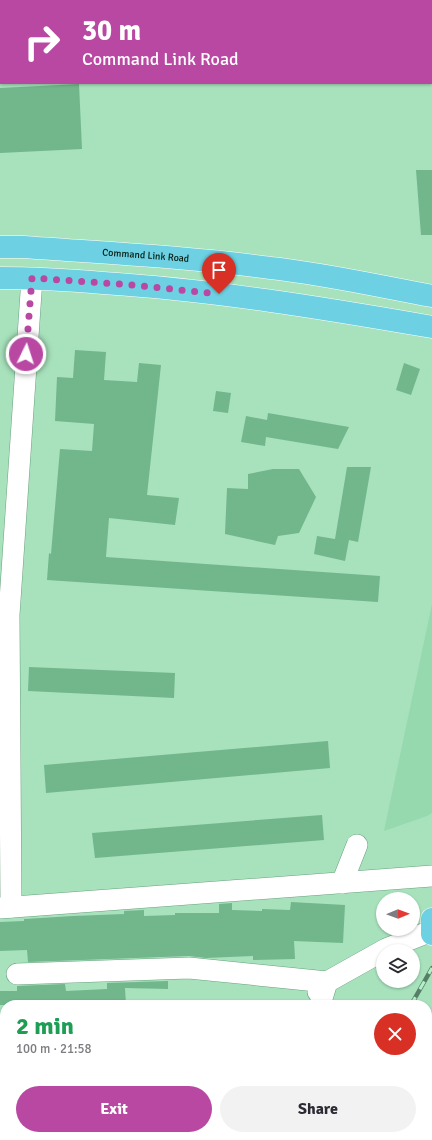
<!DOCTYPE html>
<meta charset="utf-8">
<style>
body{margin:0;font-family:Signika,sans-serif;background:#f2f2f3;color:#2b2b33;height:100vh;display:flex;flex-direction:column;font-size:15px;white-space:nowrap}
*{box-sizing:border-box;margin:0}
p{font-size:13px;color:#7c7c81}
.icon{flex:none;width:22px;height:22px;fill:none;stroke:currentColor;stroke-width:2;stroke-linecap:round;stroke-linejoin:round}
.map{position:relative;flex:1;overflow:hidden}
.drawer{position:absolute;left:0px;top:1000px;width:432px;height:140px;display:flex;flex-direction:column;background:#fff;border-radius:16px 16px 0 0;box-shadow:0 1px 3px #0004}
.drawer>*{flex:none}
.banner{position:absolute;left:0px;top:0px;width:432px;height:84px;box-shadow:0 1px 3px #0004;background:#b948a3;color:#fff;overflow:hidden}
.needle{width:26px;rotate:89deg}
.tools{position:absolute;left:376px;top:892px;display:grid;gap:8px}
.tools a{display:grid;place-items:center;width:44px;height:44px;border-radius:50%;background:#fff;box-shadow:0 1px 3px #0004;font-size:20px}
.pin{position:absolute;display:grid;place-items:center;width:34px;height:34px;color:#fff;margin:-41px -17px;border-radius:50% 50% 50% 0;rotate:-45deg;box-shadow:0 0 4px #0007}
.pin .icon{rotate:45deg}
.me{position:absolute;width:44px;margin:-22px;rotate:4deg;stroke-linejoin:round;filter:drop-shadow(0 0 3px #0008)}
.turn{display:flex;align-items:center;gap:14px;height:84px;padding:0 16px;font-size:18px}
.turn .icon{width:52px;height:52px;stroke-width:2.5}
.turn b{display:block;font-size:28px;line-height:34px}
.round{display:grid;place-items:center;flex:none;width:42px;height:42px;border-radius:21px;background:#f2f2f3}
.summary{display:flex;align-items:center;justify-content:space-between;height:68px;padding:0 16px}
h1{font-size:24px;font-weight:800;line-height:30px;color:#1e9e55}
.button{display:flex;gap:8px;margin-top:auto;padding:8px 16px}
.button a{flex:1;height:46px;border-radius:24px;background:#b948a3;color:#fff;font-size:16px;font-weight:800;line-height:46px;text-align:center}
.button a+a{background:#f2f2f3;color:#2b2b33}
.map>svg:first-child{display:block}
.built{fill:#96d9af}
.building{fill:#72b68c}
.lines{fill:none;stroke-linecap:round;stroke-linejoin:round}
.street-casing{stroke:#69a27e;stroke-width:22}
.primary-casing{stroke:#fff;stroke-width:23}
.street{stroke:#fff;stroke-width:21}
.primary{stroke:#6dd0e3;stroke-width:22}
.rail-casing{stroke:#567f65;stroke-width:4.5}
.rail{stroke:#b3efc9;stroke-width:3;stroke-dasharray:9;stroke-linecap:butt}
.route{stroke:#b948a3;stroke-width:7;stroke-dasharray:0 12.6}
.labels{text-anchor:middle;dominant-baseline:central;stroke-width:3;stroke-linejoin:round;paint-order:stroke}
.street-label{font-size:10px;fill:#03190c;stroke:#b3efc9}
</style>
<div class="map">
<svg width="432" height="1140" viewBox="0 0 432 1140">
<rect width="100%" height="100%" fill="#a7e2bc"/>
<path class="built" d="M 432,604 L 432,813 L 427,816 L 384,831 Z"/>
<g class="building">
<path d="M 79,84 L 82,149 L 0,153 L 0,88 Z"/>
<path d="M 416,170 L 432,170 L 432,235 L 421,235 Z"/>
<path d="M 75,350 L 106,352 L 104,380 L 137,382 L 139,363 L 161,365 L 147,495 L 179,498 L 175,525 L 109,518 L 106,557 L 380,576 L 378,602 L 47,580 L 49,553 L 51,554 L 60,449 L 92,451 L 94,424 L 55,421 L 57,377 L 73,378 Z"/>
<path d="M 404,363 L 420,369 L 411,395 L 396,390 Z"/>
<path d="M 216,391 L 231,393 L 228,413 L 213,411 Z"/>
<path d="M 268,413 L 349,427 L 338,449 L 266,437 L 265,446 L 241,442 L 246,416 L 267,420 Z"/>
<path d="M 347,467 L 371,467 L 358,542 L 349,540 L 345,561 L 314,554 L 317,536 L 335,539 Z"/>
<path d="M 273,469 L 299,469 L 316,497 L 299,533 L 278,536 L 275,545 L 225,534 L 227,488 L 248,489 L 248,474 Z"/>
<path d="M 29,667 L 175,673 L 174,698 L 28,691 Z"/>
<path d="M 328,741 L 330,768 L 46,793 L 44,765 Z"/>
<path d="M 322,815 L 324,840 L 95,858 L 92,833 Z"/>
<path d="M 291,902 L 345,905 L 343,943 L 294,941 L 295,959 L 253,960 L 253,956 L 206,958 L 189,956 L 28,962 L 27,950 L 0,951 L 0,922 L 24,921 L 24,919 L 73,916 L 124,914 L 124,911 L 144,910 L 144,916 L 175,915 L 175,913 L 219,913 L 219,904 L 232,903 L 232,910 L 262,911 L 262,909 L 290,910 Z"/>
<path d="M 168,981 L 168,989 L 125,988 L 126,1005 L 0,1005 L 0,991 L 17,991 L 17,986 L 65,984 L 66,991 L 107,989 L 107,983 Z"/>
</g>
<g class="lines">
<g class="street-casing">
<g id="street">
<path d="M 342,883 L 357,845"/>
<path d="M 11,907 L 9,615 L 32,278"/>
<path d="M 0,908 L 432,876"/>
<path d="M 17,974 L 189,968 L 327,982 L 320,1005"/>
<path d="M 318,992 L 327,982 L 386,949 L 431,931"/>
<path d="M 160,1140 L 165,1135"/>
<path d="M 277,1140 L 279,1135"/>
</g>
</g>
<g class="primary-casing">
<g id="primary">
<path id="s1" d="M 0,247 L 23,247 C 106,253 189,257 271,268 C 325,274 378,286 432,296"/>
<path d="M 0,278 C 34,278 68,280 103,283 C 213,290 323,308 432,327"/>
<path d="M 432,919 L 432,934"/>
<path d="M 427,1123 L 432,1113"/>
</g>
</g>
<use href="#street" class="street"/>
<use href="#primary" class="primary"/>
<g class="rail-casing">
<g id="rail">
<path d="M 411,1005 L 432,968"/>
<path d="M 337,1140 L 339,1135"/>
</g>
</g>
<use href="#rail" class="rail"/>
</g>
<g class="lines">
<path class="route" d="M 26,354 L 32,278 L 133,285 L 219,294"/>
</g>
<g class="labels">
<g class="street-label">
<text stroke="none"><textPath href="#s1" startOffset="146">Command Link Road</textPath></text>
</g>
</g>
</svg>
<div class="tools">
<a><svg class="needle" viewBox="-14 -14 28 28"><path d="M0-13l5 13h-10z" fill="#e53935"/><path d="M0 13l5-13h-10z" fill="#7c7c81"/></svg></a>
<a><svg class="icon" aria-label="layers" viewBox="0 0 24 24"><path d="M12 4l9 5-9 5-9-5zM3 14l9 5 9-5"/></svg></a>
</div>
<div class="pin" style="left:219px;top:294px;background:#d93025"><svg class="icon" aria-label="arrive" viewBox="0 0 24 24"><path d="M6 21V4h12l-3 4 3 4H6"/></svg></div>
<svg class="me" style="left:26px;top:354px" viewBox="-20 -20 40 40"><circle r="17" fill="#b948a3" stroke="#fff" stroke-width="3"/><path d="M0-11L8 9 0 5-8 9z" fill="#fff"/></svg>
<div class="banner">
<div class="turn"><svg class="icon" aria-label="right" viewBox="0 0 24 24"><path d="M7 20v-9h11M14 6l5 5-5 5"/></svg><div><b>30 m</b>Command Link Road</div></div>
</div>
<section class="drawer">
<div class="summary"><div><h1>2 min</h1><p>100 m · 21:58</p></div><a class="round" style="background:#d93025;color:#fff"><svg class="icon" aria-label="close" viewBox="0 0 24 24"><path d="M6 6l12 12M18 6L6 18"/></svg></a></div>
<div class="button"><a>Exit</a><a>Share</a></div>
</section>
</div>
